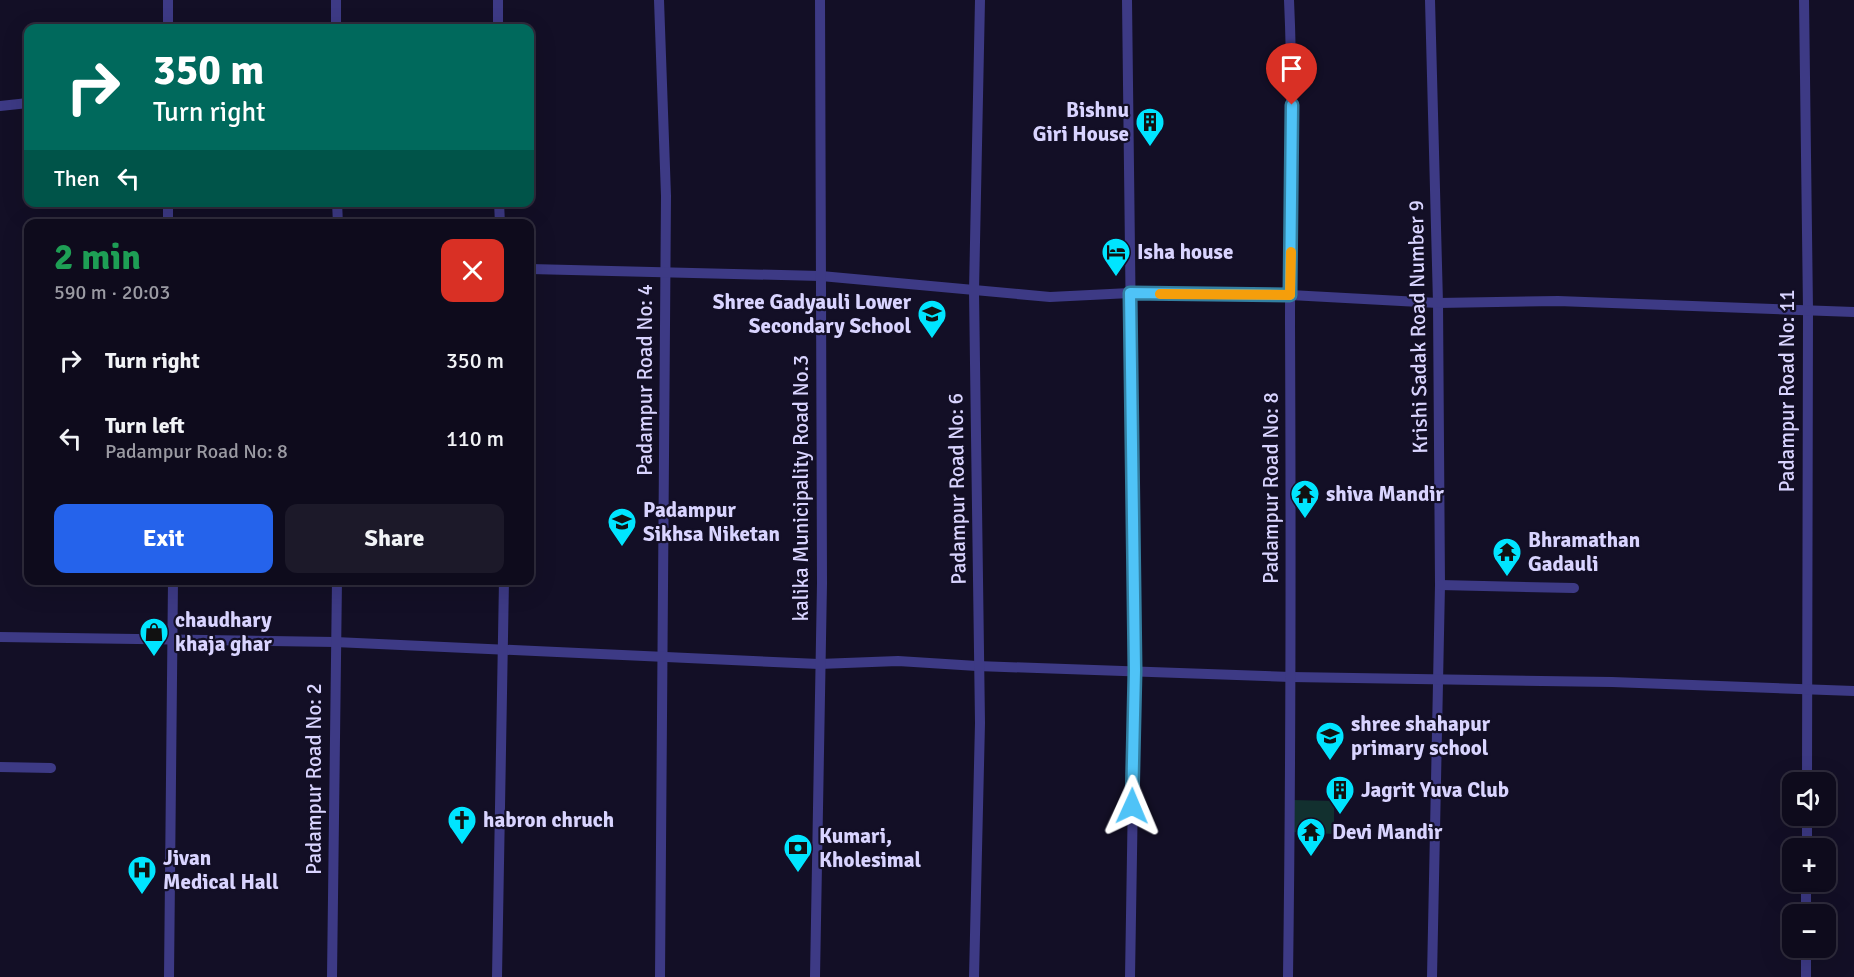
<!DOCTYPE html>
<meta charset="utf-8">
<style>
body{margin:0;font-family:Signika,sans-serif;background:#1c1929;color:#f1f3f6;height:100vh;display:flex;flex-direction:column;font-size:22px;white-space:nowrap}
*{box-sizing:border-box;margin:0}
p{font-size:20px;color:#9b9ba3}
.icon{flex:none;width:33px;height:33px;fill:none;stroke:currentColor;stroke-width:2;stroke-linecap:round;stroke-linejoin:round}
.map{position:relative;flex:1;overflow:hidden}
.drawer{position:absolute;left:24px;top:219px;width:510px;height:366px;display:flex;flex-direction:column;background:#0e0b1c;border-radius:12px;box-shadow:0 6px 24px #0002,0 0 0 2px #2e2b3b}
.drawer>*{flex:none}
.top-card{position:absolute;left:24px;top:24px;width:510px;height:183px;border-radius:12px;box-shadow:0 6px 24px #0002,0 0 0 2px #2e2b3b;background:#00695c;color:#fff;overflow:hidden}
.fabs{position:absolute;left:1782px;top:772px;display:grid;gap:12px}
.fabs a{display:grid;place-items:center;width:54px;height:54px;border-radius:12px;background:#0e0b1c;box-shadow:0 6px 24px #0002,0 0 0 2px #2e2b3b;font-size:30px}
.pin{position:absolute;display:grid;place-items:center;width:51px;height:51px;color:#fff;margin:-62px -26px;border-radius:50% 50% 50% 0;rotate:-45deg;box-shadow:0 0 6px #0007}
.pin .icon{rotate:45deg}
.me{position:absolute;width:66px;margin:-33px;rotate:1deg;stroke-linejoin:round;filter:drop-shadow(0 0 4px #0008)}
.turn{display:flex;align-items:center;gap:21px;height:126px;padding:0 30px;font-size:27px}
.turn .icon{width:78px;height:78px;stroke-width:2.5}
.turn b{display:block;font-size:42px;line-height:51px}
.then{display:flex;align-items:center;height:57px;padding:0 30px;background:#0003;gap:12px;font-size:22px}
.round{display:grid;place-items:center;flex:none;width:63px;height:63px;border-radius:12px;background:#1c1929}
.summary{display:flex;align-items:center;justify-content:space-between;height:102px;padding:0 30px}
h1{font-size:36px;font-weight:800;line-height:45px;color:#1e9e55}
.cta{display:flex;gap:12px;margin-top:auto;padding:12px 30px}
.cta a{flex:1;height:69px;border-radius:12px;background:#2563eb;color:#fff;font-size:24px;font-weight:800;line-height:69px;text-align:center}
.cta a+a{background:#1c1929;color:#f1f3f6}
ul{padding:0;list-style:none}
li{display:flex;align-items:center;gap:18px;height:78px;padding:0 30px}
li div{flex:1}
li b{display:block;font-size:22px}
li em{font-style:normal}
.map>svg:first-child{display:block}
.green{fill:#12302f}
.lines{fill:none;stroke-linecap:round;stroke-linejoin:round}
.minor{stroke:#3d3a85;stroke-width:10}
.route-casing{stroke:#337fa1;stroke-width:15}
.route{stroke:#4fc3f7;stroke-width:10}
.slow{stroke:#f59e0b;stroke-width:10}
.labels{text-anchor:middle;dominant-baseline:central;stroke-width:4.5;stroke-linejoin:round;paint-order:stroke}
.poi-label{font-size:21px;font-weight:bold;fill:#d9d4ff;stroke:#130f26;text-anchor:start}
.street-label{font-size:21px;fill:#d9d4ff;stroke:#130f26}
</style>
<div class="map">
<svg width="1854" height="977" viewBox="0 0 1854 977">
<rect width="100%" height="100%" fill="#130f26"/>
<path class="green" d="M 1292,800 L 1334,801 L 1334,834 L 1291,832 Z"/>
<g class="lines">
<g class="minor">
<path d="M 168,0 L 168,28"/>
<path d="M 336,0 L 336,28"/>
<path d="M 498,0 L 498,28"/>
<path d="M 659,0 L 666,196 L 660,977"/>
<path d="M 1127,0 L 1135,670 L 1130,977"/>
<path d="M 1430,0 L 1438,303 L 1440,585 L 1432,977"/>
<path d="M 1804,0 L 1808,310 L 1807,783"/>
<path d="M 0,106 L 28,103"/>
<path d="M 168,202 L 168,224"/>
<path d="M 337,202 L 338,224"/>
<path d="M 499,202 L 500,224"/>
<path d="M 530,269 L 821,276 L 1050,297 L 1130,293 L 1290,295 L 1438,303 L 1558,301 L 1854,312"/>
<path d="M 1440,585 L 1574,588"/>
<path d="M 0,637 L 335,642 L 819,664 L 898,661 L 977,666 L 1291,677 L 1612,682 L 1854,691"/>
<path d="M 0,767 L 51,768"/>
<path d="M 1807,849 L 1807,816"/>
<path d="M 1806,915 L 1806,882"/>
<path d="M 169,977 L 173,580"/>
<path d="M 332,977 L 337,580"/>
<path d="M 497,977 L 504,580"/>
<path d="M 815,977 L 822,583 L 820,0"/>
<path d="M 974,977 L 980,723 L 974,291 L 980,0"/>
<path d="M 1288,977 C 1291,759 1291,542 1290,324 C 1290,216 1294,108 1289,0"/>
<path d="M 1806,977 L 1806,948"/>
</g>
</g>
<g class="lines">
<g class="route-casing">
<path id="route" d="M 1132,806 L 1135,670 L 1130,293 L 1290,295 L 1292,105"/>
</g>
<use href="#route" class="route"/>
<path class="slow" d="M 1160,294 L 1290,295 L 1291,252"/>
</g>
<defs>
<g id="building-pin" transform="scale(1.5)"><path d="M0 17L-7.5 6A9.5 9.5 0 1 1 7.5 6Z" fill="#00e5ff" stroke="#130f26"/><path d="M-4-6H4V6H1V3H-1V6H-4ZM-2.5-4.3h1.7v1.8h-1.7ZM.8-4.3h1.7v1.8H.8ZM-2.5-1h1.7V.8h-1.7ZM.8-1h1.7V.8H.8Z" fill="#111"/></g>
<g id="hotel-pin" transform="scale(1.5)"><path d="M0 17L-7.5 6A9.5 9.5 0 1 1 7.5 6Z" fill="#00e5ff" stroke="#130f26"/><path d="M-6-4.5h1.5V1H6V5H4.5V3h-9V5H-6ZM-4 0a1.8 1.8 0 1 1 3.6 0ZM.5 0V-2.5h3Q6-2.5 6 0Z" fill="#111"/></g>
<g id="school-pin" transform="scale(1.5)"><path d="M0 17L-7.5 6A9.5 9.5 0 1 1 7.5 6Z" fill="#00e5ff" stroke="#130f26"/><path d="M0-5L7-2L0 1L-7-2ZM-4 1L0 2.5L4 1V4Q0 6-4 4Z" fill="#111"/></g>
<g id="temple-pin" transform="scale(1.5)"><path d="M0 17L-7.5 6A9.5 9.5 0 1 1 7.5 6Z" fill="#00e5ff" stroke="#130f26"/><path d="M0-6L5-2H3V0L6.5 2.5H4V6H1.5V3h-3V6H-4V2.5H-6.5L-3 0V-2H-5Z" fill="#111"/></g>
<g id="shop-pin" transform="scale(1.5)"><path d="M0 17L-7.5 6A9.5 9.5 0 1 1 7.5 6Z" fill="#00e5ff" stroke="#130f26"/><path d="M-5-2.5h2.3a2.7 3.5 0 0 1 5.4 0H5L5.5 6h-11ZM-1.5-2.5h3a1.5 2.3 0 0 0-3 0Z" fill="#111"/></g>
<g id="church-pin" transform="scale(1.5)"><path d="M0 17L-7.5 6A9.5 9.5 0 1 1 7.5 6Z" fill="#00e5ff" stroke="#130f26"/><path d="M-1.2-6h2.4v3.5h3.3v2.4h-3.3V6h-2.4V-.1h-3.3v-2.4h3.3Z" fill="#111"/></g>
<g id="bank-pin" transform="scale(1.5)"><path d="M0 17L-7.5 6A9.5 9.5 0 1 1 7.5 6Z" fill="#00e5ff" stroke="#130f26"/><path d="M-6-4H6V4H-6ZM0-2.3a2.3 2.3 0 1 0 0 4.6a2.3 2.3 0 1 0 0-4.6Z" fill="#111"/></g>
<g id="hospital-pin" transform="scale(1.5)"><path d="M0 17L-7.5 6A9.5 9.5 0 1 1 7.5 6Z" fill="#00e5ff" stroke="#130f26"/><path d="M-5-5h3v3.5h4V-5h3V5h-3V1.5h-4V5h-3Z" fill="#111"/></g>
</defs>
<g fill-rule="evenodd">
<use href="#building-pin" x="1150" y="122"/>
<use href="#hotel-pin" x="1116" y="252"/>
<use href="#school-pin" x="932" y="314"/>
<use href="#temple-pin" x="1305" y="494"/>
<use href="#school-pin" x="622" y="522"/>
<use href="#temple-pin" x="1507" y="552"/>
<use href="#shop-pin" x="154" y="632"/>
<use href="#school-pin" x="1330" y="736"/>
<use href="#building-pin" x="1340" y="790"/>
<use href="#church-pin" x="462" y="820"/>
<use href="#temple-pin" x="1311" y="832"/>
<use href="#bank-pin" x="798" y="848"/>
<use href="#hospital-pin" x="142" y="870"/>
</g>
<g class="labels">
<g class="poi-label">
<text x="1129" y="110" text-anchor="end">Bishnu<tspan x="1129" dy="24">Giri House</tspan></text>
<text x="1137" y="252">Isha house</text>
<text x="911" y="302" text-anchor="end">Shree Gadyauli Lower<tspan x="911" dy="24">Secondary School</tspan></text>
<text x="1326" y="494">shiva Mandir</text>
<text x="643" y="510">Padampur<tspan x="643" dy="24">Sikhsa Niketan</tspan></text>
<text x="1528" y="540">Bhramathan<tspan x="1528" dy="24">Gadauli</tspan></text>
<text x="175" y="620">chaudhary<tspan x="175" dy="24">khaja ghar</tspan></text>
<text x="1351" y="724">shree shahapur<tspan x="1351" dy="24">primary school</tspan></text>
<text x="1361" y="790">Jagrit Yuva Club</text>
<text x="483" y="820">habron chruch</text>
<text x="1332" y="832">Devi Mandir</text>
<text x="819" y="836">Kumari,<tspan x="819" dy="24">Kholesimal</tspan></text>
<text x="163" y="858">Jivan<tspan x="163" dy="24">Medical Hall</tspan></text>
</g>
<g class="street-label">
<text transform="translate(1418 327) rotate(-91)">Krishi Sadak Road Number 9</text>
<text transform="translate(645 380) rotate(-90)">Padampur Road No: 4</text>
<text transform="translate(1787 391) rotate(-90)">Padampur Road No: 11</text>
<text transform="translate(801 488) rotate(-90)">kalika Municipality Road No.3</text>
<text transform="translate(1271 488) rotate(-90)">Padampur Road No: 8</text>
<text transform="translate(957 489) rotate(-91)">Padampur Road No: 6</text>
<text transform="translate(314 779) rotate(-90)">Padampur Road No: 2</text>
</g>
</g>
</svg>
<div class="fabs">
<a><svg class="icon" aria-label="sound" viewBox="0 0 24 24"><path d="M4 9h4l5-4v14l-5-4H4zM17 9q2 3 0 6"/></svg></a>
<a>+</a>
<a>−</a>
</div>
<div class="pin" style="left:1292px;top:105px;background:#d93025"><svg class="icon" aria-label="arrive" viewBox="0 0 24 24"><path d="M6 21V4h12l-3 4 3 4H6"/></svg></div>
<svg class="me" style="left:1132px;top:806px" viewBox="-20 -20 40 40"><path d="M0-17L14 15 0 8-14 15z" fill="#4fc3f7" stroke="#fff" stroke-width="4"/></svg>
<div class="top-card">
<div class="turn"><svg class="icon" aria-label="right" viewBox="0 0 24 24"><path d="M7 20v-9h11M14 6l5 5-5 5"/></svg><div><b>350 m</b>Turn right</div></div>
<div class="then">Then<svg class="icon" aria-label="left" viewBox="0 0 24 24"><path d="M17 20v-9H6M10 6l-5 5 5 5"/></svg></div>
</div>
<section class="drawer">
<div class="summary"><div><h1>2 min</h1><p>590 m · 20:03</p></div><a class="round" style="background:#d93025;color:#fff"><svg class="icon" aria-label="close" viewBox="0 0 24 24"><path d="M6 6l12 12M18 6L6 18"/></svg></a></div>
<ul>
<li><svg class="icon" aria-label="right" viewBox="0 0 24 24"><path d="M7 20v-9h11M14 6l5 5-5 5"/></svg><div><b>Turn right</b></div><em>350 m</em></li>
<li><svg class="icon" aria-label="left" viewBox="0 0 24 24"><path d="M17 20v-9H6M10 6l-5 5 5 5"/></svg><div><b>Turn left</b><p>Padampur Road No: 8</p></div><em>110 m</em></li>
</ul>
<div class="cta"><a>Exit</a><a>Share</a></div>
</section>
</div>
